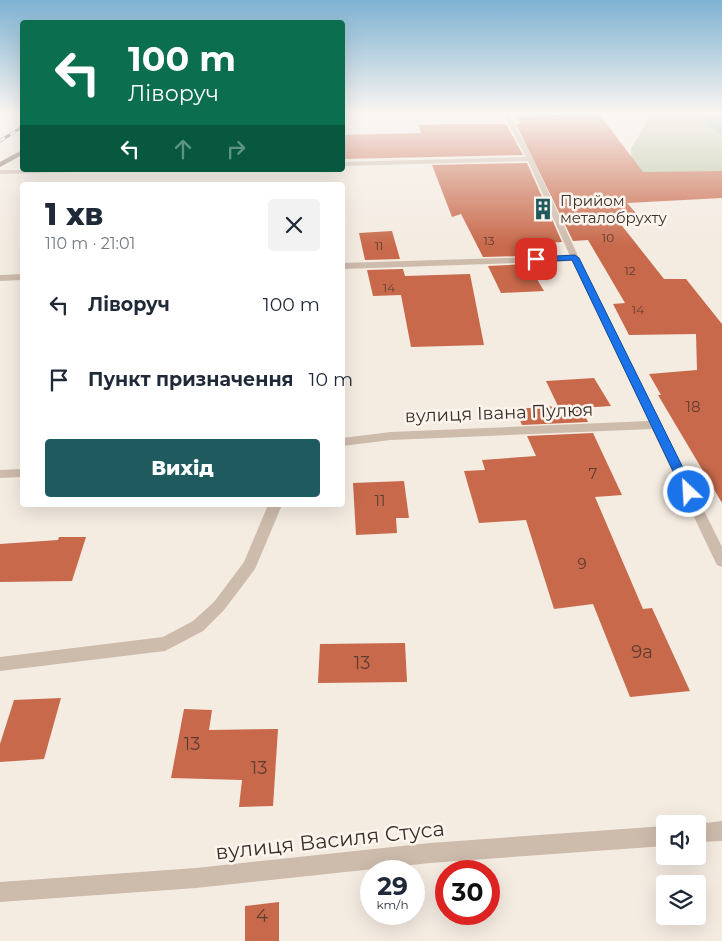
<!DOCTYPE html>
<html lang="uk">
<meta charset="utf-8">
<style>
body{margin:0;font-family:Montserrat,sans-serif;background:#f2f2f3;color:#1f2937;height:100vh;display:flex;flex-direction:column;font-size:19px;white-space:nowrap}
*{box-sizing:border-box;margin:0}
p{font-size:16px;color:#747a83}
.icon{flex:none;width:28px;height:28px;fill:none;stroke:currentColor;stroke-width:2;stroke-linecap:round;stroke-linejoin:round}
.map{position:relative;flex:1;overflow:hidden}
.details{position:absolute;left:20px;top:182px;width:325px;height:325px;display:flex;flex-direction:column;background:#fff;border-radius:5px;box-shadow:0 5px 20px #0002}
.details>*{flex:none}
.guide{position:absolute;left:20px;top:20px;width:325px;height:152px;border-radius:5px;box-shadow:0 5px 20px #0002;background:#0b6e4f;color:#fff;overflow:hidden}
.buttons{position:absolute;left:656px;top:815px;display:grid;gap:10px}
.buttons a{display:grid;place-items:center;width:50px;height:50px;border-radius:5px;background:#fff;box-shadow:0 5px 20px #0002;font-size:25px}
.speed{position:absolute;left:360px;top:860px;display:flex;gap:10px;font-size:25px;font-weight:700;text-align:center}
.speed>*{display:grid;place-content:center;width:65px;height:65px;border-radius:50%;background:#fff;box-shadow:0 5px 20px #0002;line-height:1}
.speed small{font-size:12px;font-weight:400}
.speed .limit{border:8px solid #d22;background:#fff;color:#111}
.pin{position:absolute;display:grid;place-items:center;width:42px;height:42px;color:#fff;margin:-21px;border-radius:10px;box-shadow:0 2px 8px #0006}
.me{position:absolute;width:55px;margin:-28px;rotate:335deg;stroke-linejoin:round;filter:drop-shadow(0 0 4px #0008)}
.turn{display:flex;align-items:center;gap:18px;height:105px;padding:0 25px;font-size:22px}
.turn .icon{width:65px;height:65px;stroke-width:2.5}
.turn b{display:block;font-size:35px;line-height:42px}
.lanes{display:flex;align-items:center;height:48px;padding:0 25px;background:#0003;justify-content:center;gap:25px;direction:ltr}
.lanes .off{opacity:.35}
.round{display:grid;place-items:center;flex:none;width:52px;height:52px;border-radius:5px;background:#f2f2f3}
.head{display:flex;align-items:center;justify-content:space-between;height:85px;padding:0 25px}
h1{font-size:30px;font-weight:800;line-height:38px}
.action{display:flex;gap:10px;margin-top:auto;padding:10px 25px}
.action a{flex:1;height:58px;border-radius:5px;background:#1f5a5e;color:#fff;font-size:20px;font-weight:800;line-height:58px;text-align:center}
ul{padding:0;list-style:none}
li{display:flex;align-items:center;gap:15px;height:75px;padding:0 25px}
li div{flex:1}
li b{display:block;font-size:19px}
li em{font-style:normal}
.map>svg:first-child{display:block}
.green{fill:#b8c4a0}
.water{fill:#7fb0b2}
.building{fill:#c8694b}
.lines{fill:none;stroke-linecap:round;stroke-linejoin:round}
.minor{fill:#cdbbac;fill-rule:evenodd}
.major{fill:#7d675c;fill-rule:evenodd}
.rail-casing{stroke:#3b302b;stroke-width:3}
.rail{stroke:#fbf5ee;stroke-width:2;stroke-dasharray:6;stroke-linecap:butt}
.route{fill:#1a73e8;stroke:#114b97}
.labels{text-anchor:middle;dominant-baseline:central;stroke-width:5;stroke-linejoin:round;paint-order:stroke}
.far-number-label{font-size:12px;fill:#5e3e33}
.far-poi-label{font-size:15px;fill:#3b302b;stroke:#fbf5ee;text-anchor:start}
.number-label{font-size:15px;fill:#5e3e33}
.street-label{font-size:18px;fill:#3b302b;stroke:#fbf5ee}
.near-number-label{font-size:18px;fill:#5e3e33}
.near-street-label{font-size:21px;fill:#3b302b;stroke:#fbf5ee}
</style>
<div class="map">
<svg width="722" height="941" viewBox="0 0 722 941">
<rect width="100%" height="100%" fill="#f4ebe1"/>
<path class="green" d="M 647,114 L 722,114 L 722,175 L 632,176 L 631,149 L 649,118 Z"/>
<path class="water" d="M 699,114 L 722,114 L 722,135 L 705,123 Z"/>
<g class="building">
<path d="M 599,114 L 643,172 L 722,171 L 722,198 L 627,203 L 643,221 L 619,222 L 664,279 L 686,279 L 722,324 L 722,503 L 658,395 L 661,395 L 649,374 L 697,370 L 696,334 L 629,335 L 613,304 L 625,303 L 588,240 L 573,241 L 516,124 L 520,124 L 515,116 Z"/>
<path d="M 450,124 L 506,124 L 523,155 L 342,159 L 342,135 L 421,133 L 419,125 Z"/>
<path d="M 527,163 L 562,242 L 517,245 L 523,256 L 483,257 L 461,214 L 452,217 L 432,165 Z"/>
<path d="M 392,231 L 400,259 L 365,260 L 359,233 Z"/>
<path d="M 528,264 L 544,291 L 501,293 L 488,266 Z"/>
<path d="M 403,269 L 405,276 L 470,274 L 484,345 L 411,347 L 401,295 L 373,296 L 367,270 Z"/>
<path d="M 594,378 L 611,406 L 581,408 L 588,422 L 522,425 L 515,409 L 558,406 L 546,381 Z"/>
<path d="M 593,433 L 622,495 L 595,497 L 643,609 L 652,608 L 690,691 L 630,697 L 593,604 L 554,609 L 526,520 L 479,523 L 464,471 L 485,470 L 482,460 L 536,456 L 527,436 Z"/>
<path d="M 404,481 L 409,518 L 396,518 L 397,533 L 356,535 L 353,483 Z"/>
<path d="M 59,537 L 86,537 L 72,581 L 0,582 L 0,544 L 58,540 Z"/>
<path d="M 405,643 L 407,682 L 318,683 L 320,644 Z"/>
<path d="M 61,698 L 44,759 L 0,762 L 0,744 L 14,700 Z"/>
<path d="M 184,709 L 212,710 L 209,730 L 278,729 L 273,806 L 239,807 L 242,780 L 171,778 Z"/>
<path d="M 279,902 L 279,941 L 245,941 L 245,906 Z"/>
</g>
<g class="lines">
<g class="minor">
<path d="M 503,114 L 509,114 L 533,159 L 579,258 L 722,547 L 722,567 L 717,565 L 715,561 L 652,429 L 391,440 L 342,446 L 342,438 L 391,432 L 649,421 L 572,261 L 342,269 L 342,263 L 570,256 L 528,161 L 342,166 L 342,162 L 526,157 Z"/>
<path d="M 0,170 L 77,170 L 73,172 L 0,174 Z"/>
<path d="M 22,274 L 22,280 L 0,281 L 0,275 Z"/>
<path d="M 22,469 L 22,477 L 0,478 L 0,470 Z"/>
<path d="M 268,505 L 282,505 L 255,569 L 224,610 L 203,631 L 165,651 L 0,671 L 0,657 L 163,637 L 193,621 L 214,602 L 244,562 Z"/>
<path d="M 722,821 L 722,841 L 698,842 L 697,824 Z"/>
<path d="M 665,826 L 665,846 L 430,863 L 196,888 L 0,902 L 0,882 L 196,868 L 430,843 Z"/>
</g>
<path class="major" d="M 22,150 L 22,155 L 0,167 L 0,162 Z"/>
<g class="rail-casing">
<path id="rail" d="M 0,141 L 22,127"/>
</g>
<use href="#rail" class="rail"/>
</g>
<linearGradient id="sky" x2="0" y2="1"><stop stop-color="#7eb2d2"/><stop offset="0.46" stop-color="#faf6f2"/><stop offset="1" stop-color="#faf6f2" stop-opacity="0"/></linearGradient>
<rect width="722" height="246" fill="url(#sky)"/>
<path class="route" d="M 575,255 L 579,258 L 695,492 L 693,496 L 689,497 L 683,492 L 572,260 L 536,262 L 532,259 L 536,257 Z"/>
<defs>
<g id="building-bare" transform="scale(1.725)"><path d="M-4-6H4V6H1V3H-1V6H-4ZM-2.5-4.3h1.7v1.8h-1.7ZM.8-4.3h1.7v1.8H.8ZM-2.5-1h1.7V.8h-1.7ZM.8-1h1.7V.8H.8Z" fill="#1f5a5e" stroke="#fbf5ee" stroke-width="2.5" paint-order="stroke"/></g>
</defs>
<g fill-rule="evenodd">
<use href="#building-bare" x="543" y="209"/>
</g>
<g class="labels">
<g class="far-number-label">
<text x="608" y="237">10</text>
<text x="489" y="240">13</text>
<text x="379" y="245">11</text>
<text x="630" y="270">12</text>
<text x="389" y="287">14</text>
<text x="638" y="309">14</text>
</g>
<g class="far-poi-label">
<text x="560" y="200">Прийом<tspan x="560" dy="17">металобрухту</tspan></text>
</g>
<g class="number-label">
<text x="693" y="406">18</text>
<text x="593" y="473">7</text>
<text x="380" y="500">11</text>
<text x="582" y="563">9</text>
</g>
<g class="street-label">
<text transform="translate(499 413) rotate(-2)">вулиця Івана Пулюя</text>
</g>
<g class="near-number-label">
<text x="642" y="652">9а</text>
<text x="362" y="663">13</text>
<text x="192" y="744">13</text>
<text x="259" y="768">13</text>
<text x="262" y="916">4</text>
</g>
<g class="near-street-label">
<text transform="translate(330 840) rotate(-6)">вулиця Василя Стуса</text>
</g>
</g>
</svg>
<div class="buttons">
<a><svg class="icon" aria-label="sound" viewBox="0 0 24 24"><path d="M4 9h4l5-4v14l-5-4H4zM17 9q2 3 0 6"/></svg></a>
<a><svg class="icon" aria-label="layers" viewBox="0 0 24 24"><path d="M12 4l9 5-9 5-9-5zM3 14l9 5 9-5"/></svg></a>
</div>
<div class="speed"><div>29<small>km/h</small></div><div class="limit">30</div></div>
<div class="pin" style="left:536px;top:259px;background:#d93025"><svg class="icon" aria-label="arrive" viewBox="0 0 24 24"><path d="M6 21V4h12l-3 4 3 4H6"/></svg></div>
<svg class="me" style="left:689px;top:492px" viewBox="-20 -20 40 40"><circle r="17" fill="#1a73e8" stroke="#fff" stroke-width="3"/><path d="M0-11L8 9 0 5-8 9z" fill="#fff"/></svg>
<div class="guide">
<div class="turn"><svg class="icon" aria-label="left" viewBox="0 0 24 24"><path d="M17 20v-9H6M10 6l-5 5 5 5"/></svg><div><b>100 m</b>Ліворуч</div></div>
<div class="lanes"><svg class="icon" aria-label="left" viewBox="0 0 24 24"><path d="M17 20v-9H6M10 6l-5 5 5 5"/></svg><svg class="icon off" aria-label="ahead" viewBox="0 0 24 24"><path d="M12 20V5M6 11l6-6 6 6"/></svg><svg class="icon off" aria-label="right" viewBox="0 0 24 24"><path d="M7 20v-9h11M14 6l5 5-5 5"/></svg></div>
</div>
<section class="details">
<div class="head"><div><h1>1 хв</h1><p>110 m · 21:01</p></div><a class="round"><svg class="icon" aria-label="close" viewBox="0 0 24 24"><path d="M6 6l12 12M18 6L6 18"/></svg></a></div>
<ul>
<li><svg class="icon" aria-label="left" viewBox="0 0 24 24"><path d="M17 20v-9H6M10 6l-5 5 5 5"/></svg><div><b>Ліворуч</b></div><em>100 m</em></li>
<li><svg class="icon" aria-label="arrive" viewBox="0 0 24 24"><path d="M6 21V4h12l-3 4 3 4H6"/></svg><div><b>Пункт призначення</b></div><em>10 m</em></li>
</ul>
<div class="action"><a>Вихід</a></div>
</section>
</div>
